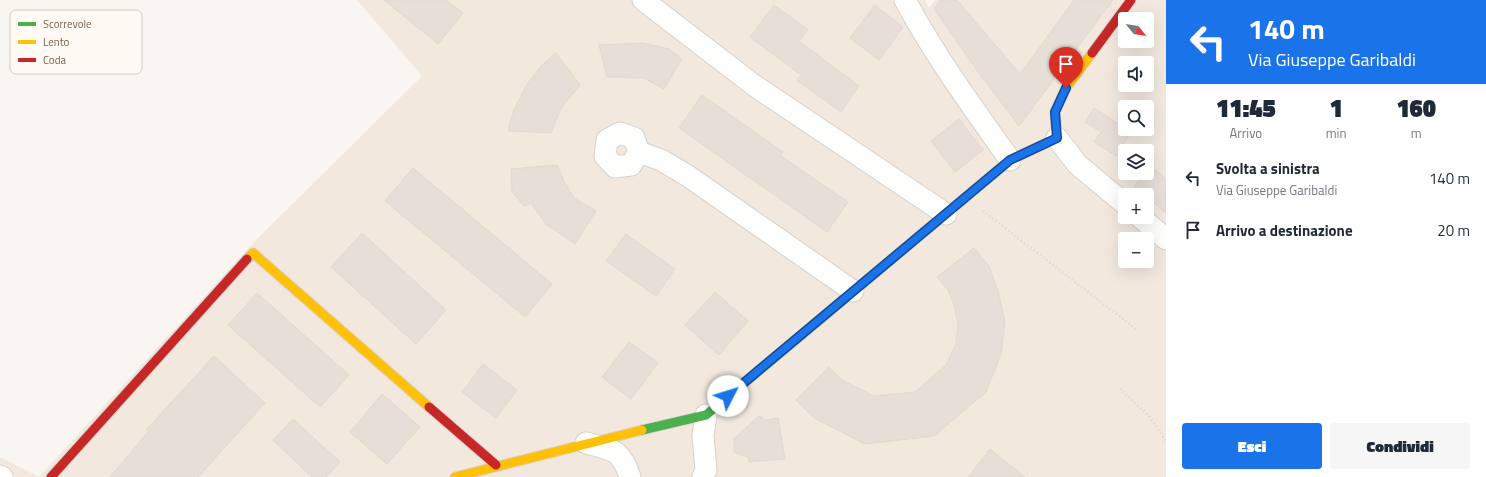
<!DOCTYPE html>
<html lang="it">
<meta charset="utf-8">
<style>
body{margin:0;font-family:"Titillium Web",sans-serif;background:#f6f6f7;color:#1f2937;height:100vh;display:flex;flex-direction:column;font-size:15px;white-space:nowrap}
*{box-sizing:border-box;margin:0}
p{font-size:13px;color:#747a83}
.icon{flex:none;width:22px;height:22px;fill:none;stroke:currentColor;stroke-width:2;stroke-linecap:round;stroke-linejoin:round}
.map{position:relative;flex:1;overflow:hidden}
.panel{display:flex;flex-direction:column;background:#fff;width:320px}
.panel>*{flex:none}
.top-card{background:#1a73e8;color:#fff;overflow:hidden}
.needle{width:26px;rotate:120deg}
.fabs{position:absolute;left:1118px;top:12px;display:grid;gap:8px}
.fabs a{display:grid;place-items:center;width:36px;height:36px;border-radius:4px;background:#fff;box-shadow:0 4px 16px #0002;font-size:20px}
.pin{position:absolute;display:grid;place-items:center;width:34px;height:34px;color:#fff;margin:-41px -17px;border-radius:50% 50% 50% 0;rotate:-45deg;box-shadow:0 0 4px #0007}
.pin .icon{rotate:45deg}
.me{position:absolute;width:44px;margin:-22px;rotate:50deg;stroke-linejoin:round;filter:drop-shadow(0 0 3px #0008)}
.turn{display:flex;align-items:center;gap:14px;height:84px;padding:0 16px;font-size:18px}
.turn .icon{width:52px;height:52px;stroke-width:2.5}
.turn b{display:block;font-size:28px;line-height:34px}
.eta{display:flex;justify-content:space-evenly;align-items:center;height:68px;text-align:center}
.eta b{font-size:24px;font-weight:800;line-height:28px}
.cta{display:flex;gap:8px;margin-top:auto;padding:8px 16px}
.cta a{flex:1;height:46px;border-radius:4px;background:#1a73e8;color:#fff;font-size:16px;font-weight:800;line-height:46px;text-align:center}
.cta a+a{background:#f6f6f7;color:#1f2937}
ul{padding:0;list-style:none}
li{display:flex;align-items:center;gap:12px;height:52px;padding:0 16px}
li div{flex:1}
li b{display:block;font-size:15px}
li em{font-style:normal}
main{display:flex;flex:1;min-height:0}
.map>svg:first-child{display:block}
.residential{fill:#f2e8de;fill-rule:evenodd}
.building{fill:#e6ded7;stroke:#e2d8d2}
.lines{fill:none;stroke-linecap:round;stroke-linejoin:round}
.street-casing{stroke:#d7d1cb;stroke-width:23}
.fast-casing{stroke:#d9d2cb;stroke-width:11}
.slow-casing{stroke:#d9d2cb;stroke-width:11}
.jam-casing{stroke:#d9d2cb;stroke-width:11}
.path{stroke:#dcd5d0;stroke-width:2.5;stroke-dasharray:1 3;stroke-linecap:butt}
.street{stroke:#fefefd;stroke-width:21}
.fast{stroke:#4caf50;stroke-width:9}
.slow{stroke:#ffc107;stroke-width:9}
.jam{stroke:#c62828;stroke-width:9}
.route-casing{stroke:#114b97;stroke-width:10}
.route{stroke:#1a73e8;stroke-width:7}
.key{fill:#fffaf3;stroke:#d7cbc1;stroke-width:1}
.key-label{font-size:11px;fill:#7a5c4d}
</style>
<main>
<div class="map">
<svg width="1166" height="477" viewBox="0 0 1166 477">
<rect width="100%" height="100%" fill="#f9f5f0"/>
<g class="residential">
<path d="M 357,0 L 925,0 L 929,8 L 935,0 L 1166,0 L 1166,477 L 39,477 L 257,239 L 422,76 ZM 1125,19 L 1147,19 L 1147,41 L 1125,41 ZM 1125,63 L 1147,63 L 1147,85 L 1125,85 ZM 1125,107 L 1147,107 L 1147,129 L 1125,129 ZM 1125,151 L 1147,151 L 1147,173 L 1125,173 ZM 1125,195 L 1147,195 L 1147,217 L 1125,217 ZM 1125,239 L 1147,239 L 1147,261 L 1125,261 Z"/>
<path d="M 0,457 L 39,477 L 0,477 Z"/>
</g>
<g class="building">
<path d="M 384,0 L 446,0 L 463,13 L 438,44 Z"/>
<path d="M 940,0 L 957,0 L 1020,74 L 1074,0 L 1113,0 L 1019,126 L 979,73 L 934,9 Z"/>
<path d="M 774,5 L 808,30 L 799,41 L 859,86 L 841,112 L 797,80 L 801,75 L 750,37 Z"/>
<path d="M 875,5 L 903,27 L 879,60 L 850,38 Z"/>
<path d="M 643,43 L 669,49 L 682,59 L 664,89 L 644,78 L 607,77 L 599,45 Z"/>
<path d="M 556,53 L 580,85 L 561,108 L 551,133 L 508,131 L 513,112 L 526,86 L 541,66 Z"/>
<path d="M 702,95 L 783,152 L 781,156 L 848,202 L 827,232 L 679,128 Z"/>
<path d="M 1094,108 L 1131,132 L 1116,156 L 1094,142 L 1101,132 L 1085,122 Z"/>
<path d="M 959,119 L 983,150 L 955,172 L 931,141 Z"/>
<path d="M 557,165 L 565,183 L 574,198 L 596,211 L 575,244 L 546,224 L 531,203 L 524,206 L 512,192 L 511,169 Z"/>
<path d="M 1151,166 L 1166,179 L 1166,213 L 1147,197 L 1147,195 L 1134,186 L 1145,173 L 1147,173 Z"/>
<path d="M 413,168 L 552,284 L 525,317 L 385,201 Z"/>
<path d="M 362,233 L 446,310 L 416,344 L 331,267 Z"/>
<path d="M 626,234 L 675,269 L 656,296 L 606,261 Z"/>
<path d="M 974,248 L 989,266 L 998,291 L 1005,322 L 1001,354 L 986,392 L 934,436 L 865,444 L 814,418 L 796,400 L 829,367 L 842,380 L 874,396 L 915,392 L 947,364 L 956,343 L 958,324 L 954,305 L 948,290 L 937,277 Z"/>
<path d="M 715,292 L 748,321 L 719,355 L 685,325 Z"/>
<path d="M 257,293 L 349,375 L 320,407 L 228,325 Z"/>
<path d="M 629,342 L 658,363 L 631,399 L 602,377 Z"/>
<path d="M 214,356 L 265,403 L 198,477 L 110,477 L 148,432 L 146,430 Z"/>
<path d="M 483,364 L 517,390 L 496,418 L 462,392 Z"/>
<path d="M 382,394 L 420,427 L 387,464 L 350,432 Z"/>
<path d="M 759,416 L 765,420 L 778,418 L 785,459 L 749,462 L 748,457 L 734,452 L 734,439 Z"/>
<path d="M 293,419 L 340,462 L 326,477 L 312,477 L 273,440 Z"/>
<path d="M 990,449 L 1025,477 L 968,477 Z"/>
</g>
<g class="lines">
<g class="street-casing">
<g id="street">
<path d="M 643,0 L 755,86 L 946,214"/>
<path d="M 905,0 C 935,56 973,108 1010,160"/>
<path d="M 620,133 L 634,138 L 639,152 L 631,165 L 615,167 L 605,156 L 607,140 Z"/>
<path d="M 1057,138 L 1078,165 L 1125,204"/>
<path d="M 639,152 L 661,160 L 688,176 L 853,291"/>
<path d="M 1140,217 L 1166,239"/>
<path d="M 586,443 C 613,450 621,449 630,477"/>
<path d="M 0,476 L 2,477"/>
<path d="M 703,477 L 706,470 L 703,436 L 706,415"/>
</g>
</g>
<g class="fast-casing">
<path id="fast" d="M 642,430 L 706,415 L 905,248"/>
</g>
<g class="slow-casing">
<g id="slow">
<path d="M 905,248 L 1010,160 L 1057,138 L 1055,112 L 1066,88 L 1092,53"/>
<path d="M 247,259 L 253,253 L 429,407"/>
<path d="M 455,477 L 642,430"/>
</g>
</g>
<g class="jam-casing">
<g id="jam">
<path d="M 1092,53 L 1131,0"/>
<path d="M 429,407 L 496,465"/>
<path d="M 51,477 L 247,259"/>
</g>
</g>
<g class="path">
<path d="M 983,211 L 1136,329"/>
<path d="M 1120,389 L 1149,416 L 1166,441"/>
</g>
<use href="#street" class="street"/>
<use href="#fast" class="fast"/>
<use href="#slow" class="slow"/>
<use href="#jam" class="jam"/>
</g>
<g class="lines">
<g class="route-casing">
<path id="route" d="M 728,396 L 1010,160 L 1057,138 L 1055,112 L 1066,88"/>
</g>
<use href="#route" class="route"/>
</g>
<rect x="10" y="10" width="132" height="64" rx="6" class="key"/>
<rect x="18" y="22" width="18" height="4" fill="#4caf50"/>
<rect x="18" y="40" width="18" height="4" fill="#ffc107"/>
<rect x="18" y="58" width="18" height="4" fill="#c62828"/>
<g class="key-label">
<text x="43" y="28">Scorrevole</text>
<text x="43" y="46">Lento</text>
<text x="43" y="64">Coda</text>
</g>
</svg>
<div class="fabs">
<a><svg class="needle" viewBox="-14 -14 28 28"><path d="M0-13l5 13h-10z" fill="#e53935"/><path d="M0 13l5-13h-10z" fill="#747a83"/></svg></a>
<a><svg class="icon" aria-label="sound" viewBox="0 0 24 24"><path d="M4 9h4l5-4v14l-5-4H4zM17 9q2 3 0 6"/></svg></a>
<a><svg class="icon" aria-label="search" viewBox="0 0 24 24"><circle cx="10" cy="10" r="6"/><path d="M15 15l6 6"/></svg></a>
<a><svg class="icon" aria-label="layers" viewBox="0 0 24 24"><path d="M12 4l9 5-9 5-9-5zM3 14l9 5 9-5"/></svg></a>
<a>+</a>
<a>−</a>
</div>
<div class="pin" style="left:1066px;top:88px;background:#d93025"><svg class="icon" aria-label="arrive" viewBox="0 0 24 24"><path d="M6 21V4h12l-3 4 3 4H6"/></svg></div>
<svg class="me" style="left:728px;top:396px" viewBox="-20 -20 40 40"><circle r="19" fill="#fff"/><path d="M0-13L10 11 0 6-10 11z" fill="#1a73e8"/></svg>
</div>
<section class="panel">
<div class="top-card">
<div class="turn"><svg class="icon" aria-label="left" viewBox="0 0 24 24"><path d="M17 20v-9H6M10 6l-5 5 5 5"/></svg><div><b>140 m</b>Via Giuseppe Garibaldi</div></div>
</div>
<div class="eta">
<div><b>11:45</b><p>Arrivo</p></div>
<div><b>1</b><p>min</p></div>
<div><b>160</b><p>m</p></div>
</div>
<ul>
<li><svg class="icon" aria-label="left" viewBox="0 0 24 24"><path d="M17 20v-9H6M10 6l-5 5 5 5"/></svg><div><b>Svolta a sinistra</b><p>Via Giuseppe Garibaldi</p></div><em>140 m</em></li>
<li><svg class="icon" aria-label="arrive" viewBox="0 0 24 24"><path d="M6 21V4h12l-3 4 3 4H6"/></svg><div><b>Arrivo a destinazione</b></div><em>20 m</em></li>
</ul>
<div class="cta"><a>Esci</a><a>Condividi</a></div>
</section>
</main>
